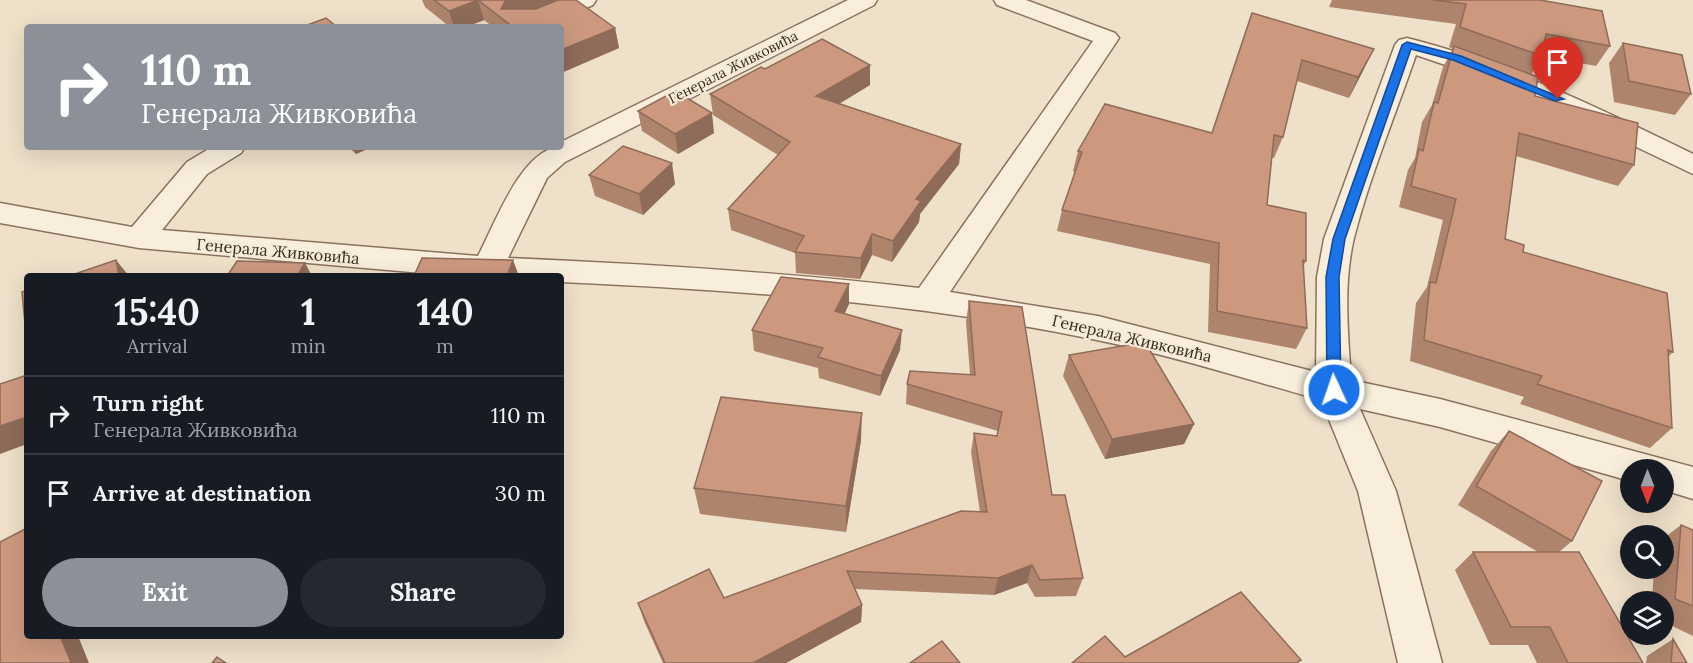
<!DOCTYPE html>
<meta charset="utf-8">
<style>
body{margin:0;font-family:Lora,serif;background:#242831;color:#f1f3f6;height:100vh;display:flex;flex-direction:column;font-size:22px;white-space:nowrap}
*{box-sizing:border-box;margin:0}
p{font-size:20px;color:#9ea1a6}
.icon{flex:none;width:33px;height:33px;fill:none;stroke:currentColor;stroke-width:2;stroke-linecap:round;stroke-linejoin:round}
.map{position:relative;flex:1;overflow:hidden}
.sheet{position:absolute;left:24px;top:273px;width:540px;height:366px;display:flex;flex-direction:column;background:#171b24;border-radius:6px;box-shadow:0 6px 24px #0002}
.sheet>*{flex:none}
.banner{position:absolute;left:24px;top:24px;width:540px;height:126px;border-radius:6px;box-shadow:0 6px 24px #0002;background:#8c9099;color:#fff;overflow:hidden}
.needle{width:39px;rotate:180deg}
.buttons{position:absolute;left:1620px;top:459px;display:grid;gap:12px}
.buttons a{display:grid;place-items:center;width:54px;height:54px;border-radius:50%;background:#171b24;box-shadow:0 6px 24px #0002;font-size:30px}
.pin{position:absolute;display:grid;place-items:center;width:51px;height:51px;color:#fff;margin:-62px -26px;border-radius:50% 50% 50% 0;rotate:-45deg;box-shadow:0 0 6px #0007}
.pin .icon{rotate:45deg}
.me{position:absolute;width:66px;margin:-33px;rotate:357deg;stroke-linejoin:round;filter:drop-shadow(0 0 4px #0008)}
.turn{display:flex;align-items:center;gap:21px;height:126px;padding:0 18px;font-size:27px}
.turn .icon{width:78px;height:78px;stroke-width:2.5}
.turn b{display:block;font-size:42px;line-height:51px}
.eta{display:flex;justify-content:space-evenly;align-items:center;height:102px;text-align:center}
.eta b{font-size:36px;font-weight:700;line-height:42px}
.cta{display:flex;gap:12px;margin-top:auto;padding:12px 18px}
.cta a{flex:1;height:69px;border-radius:36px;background:#8c9099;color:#fff;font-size:24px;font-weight:700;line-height:69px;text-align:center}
.cta a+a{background:#242831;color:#f1f3f6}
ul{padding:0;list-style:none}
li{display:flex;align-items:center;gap:18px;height:78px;padding:0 18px;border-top:2px solid #363941}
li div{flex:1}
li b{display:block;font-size:22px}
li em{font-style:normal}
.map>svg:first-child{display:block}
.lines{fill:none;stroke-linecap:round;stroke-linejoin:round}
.minor-casing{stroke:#8b725d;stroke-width:3}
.minor{fill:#f9eedc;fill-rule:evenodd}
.wall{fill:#af846d}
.shaded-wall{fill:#8f6b59}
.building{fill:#cc997f;stroke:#8f6b59;stroke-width:1.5}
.route{fill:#1a73e8;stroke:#114b97;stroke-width:1.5}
.labels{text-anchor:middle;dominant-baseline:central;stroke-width:4.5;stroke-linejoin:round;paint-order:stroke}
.far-street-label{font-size:14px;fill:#3b2c21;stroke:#f6ebd8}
.street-label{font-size:16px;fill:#3b2c21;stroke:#f6ebd8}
</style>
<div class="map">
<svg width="1693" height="663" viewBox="0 0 1693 663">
<rect width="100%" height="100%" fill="#eee0c9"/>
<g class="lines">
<g class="minor-casing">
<g id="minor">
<path d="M 565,0 L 596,0 L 593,5 L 540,27 L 508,27 L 512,22 Z"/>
<path d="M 848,0 L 877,0 L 874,5 L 565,162 L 547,178 L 508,258 C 646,264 782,272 919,288 L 1093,41 L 997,5 L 994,0 L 1026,0 L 1115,33 L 1119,38 L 950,292 L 1098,316 L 1316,372 L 1317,277 L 1324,239 L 1395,45 L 1399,40 L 1407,38 C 1507,63 1601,109 1693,154 L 1693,174 L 1544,103 L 1472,74 L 1416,55 C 1395,116 1370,176 1354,238 C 1343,284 1348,334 1351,380 L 1440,399 L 1693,467 L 1693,499 L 1664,490 L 1664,470 L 1630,470 L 1630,481 L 1440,427 L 1360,409 L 1396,491 L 1442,663 L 1398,663 L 1358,491 L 1321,400 C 1247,379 1173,356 1097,340 C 921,303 740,290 561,282 L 561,276 L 456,276 L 139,248 L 0,223 L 0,203 L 132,227 L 187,162 L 212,147 L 245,147 L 241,153 L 207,174 L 162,230 L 478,256 C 494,226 522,147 561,147 L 561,142 Z"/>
</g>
</g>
<use href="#minor" class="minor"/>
</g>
<g class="wall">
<path d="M 422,0 L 555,0 L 555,1 L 615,28 L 619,48 L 561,73 L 561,27 L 493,27 L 484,20 L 466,27 L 450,27 L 425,7 Z"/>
<path d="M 1332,0 L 1540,0 L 1610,46 L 1596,66 L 1542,56 L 1531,75 L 1535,96 L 1634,165 L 1618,186 L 1516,156 L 1505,239 L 1523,252 L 1673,352 L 1668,357 L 1672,428 L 1650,448 L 1520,404 L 1524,397 L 1410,361 L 1416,303 L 1427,287 L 1443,220 L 1399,207 L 1408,170 L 1415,158 L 1422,122 L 1432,105 L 1443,67 L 1453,49 L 1449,47 L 1456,24 L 1329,7 Z"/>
<path d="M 1252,13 L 1364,69 L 1349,98 L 1297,81 L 1283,137 L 1274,158 L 1272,158 L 1267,205 L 1306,261 L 1303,267 L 1307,328 L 1296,349 L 1208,332 L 1210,264 L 1057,231 L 1062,210 L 1075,172 L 1073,171 L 1078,151 L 1212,133 Z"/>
<path d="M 1623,43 L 1691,94 L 1675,115 L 1614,102 L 1609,63 Z"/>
<path d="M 870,85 L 839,104 L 961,144 L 959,164 L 920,214 L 919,222 L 892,262 L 872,255 L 860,279 L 796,273 L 795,253 L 731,230 L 728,209 L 778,155 L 713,115 L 710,94 Z"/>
<path d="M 638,111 L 714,133 L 678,154 L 642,131 Z"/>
<path d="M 348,147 L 372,147 L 356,154 Z"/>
<path d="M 589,175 L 675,184 L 643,215 L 595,196 Z"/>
<path d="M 849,284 L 849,304 L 844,314 L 900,350 L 880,396 L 819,378 L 818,368 L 754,351 L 752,330 Z"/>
<path d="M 969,301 L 1052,495 L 1083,578 L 1076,596 L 1035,597 L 1027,583 L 994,595 L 855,589 L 862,605 L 861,622 L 786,663 L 663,663 L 644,621 L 638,603 L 724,598 L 980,512 L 971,452 L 974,433 L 997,436 L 998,431 L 906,404 L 907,384 L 970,374 L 966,322 Z"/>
<path d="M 1069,355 L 1194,424 L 1184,444 L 1105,459 L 1063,376 Z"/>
<path d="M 1509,431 L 1572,541 L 1559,552 L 1643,663 L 1537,663 L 1528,645 L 1490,645 L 1455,570 L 1473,552 L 1538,552 L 1458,505 L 1491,451 Z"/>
<path d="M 861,440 L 846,532 L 700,514 L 694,488 Z"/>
<path d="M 1681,525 L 1693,530 L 1693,636 L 1664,622 L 1664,602 L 1652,602 L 1654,568 L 1664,568 L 1664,538 Z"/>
<path d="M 1673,639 L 1687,663 L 1646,663 L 1647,656 Z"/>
</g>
<g class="shaded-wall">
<path d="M 478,0 L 484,20 L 466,27 L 454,27 L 449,11 Z"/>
<path d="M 506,0 L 555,0 L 555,2 L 511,20 L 501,9 Z"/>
<path d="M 615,28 L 619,48 L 561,73 L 561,50 Z"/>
<path d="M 1374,49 L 1364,69 L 1349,98 L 1358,77 Z"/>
<path d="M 870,65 L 870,85 L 817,117 L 816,96 Z"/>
<path d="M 712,113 L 714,133 L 678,154 L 675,134 Z"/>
<path d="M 961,144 L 959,164 L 920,214 L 919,222 L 892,262 L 893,241 L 916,199 Z"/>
<path d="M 353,147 L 372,147 L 356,154 Z"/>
<path d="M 672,163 L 675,184 L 643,215 L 639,194 Z"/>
<path d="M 872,234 L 872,255 L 860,279 L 861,258 Z"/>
<path d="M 116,260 L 129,276 L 119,276 Z"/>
<path d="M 513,260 L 519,276 L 507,276 Z"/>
<path d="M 305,263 L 312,276 L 297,276 Z"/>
<path d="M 849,284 L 849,304 L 836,332 L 835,311 Z"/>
<path d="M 902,330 L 900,350 L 880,396 L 881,376 Z"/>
<path d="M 862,413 L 861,440 L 846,532 L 846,506 Z"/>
<path d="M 27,417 L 27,444 L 0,454 L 0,426 Z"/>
<path d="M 1194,424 L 1184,444 L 1105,459 L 1112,439 Z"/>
<path d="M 1032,565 L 1027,583 L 994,595 L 998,578 Z"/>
<path d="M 862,605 L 861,622 L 786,663 L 753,663 Z"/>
<path d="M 60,636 L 78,636 L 89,663 L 70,663 Z"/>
</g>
<g class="building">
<path d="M 434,0 L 478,0 L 449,11 Z"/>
<path d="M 478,0 L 506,0 L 501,9 L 536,9 L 558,0 L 576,0 L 615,28 L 561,50 L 561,27 L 513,27 Z"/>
<path d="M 1433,0 L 1540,0 L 1602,11 L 1610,46 L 1546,34 L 1542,56 L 1460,27 L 1466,4 Z"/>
<path d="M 1252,13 L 1374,49 L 1358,77 L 1302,60 L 1283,137 L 1274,135 L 1267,205 L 1306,213 L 1306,261 L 1303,260 L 1307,328 L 1217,311 L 1219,243 L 1062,210 L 1082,152 L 1078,151 L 1105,104 L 1212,133 Z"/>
<path d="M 326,18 L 337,27 L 302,27 Z"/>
<path d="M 822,39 L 870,65 L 816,96 L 961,144 L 916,199 L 921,201 L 893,241 L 872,234 L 861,258 L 795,252 L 804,236 L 728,209 L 790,142 L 710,94 L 761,67 L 765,69 Z"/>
<path d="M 1623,43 L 1682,55 L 1691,94 L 1629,81 Z"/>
<path d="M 1454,46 L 1538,77 L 1535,96 L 1638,123 L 1634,165 L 1519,133 L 1505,239 L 1524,245 L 1523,252 L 1667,293 L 1673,352 L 1668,350 L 1672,428 L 1537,384 L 1542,376 L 1424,340 L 1430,282 L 1436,283 L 1456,199 L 1411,186 L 1419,149 L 1423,151 L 1434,102 L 1438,103 Z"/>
<path d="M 675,91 L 712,113 L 675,134 L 638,111 Z"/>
<path d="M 623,146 L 672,163 L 639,194 L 589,175 Z"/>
<path d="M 422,258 L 513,260 L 507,276 L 414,276 Z"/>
<path d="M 116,260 L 119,276 L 69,276 Z"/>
<path d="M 237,261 L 305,263 L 297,276 L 227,276 Z"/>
<path d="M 781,277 L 849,284 L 835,311 L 902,330 L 881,376 L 818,357 L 823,348 L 752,330 Z"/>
<path d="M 27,290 L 27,345 L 22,292 Z"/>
<path d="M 969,301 L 1022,307 L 1052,495 L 1065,495 L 1083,578 L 1040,580 L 1032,565 L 998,578 L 847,571 L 862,605 L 753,663 L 665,663 L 638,603 L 709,569 L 724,598 L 961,511 L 987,512 L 974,433 L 997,436 L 1002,412 L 907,384 L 910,371 L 975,375 Z"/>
<path d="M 1145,342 L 1194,424 L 1112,439 L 1069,355 Z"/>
<path d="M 27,375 L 27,417 L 0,426 L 0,384 Z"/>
<path d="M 721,397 L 862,413 L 846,506 L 694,488 Z"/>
<path d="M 1509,431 L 1602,481 L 1572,541 L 1476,486 Z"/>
<path d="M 1681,525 L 1693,530 L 1693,606 L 1675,599 Z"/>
<path d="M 27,528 L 27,636 L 60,636 L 71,662 L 70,663 L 0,663 L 0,542 Z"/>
<path d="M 1473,552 L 1579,552 L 1643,663 L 1568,663 L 1550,627 L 1511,627 Z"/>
<path d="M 1241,592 L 1301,660 L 1296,663 L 1072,663 L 1105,636 L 1125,657 Z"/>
<path d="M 1673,639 L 1687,663 L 1671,663 Z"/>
<path d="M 942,641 L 960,663 L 910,663 Z"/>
<path d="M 217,657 L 226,663 L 212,663 Z"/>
</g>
<path class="route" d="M 1407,42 L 1461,56 L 1564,99 L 1555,101 L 1453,60 L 1411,49 L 1345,239 L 1339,277 L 1341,390 L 1334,395 L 1327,390 L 1326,277 L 1333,239 L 1402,45 Z"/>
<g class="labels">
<g class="far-street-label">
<text transform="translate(733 67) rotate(-27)">Генерала Живковића</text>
</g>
<g class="street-label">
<text transform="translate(278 251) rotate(5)">Генерала Живковића</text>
<text transform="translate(1132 338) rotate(13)">Генерала Живковића</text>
</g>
</g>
</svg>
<div class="buttons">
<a><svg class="needle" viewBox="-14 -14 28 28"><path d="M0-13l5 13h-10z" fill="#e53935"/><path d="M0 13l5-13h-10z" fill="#9ea1a6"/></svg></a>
<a><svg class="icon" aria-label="search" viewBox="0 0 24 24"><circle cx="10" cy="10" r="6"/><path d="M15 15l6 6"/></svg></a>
<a><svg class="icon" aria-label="layers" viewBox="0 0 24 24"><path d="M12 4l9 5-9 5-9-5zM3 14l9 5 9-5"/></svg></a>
</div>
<div class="pin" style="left:1558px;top:99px;background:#d93025"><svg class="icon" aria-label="arrive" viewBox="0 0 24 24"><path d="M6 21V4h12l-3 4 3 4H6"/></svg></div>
<svg class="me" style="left:1334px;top:390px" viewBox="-20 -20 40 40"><circle r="17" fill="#1a73e8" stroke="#fff" stroke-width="3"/><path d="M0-11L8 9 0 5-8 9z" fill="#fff"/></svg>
<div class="banner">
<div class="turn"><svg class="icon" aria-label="right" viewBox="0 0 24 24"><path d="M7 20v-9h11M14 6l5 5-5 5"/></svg><div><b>110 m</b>Генерала Живковића</div></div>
</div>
<section class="sheet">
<div class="eta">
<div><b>15:40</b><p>Arrival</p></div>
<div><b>1</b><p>min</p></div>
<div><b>140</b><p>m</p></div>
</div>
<ul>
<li><svg class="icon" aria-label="right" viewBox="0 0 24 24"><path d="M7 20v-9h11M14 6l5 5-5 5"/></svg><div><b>Turn right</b><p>Генерала Живковића</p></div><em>110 m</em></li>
<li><svg class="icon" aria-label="arrive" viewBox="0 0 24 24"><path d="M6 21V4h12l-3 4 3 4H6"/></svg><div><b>Arrive at destination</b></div><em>30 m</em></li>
</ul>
<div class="cta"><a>Exit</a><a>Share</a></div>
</section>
</div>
